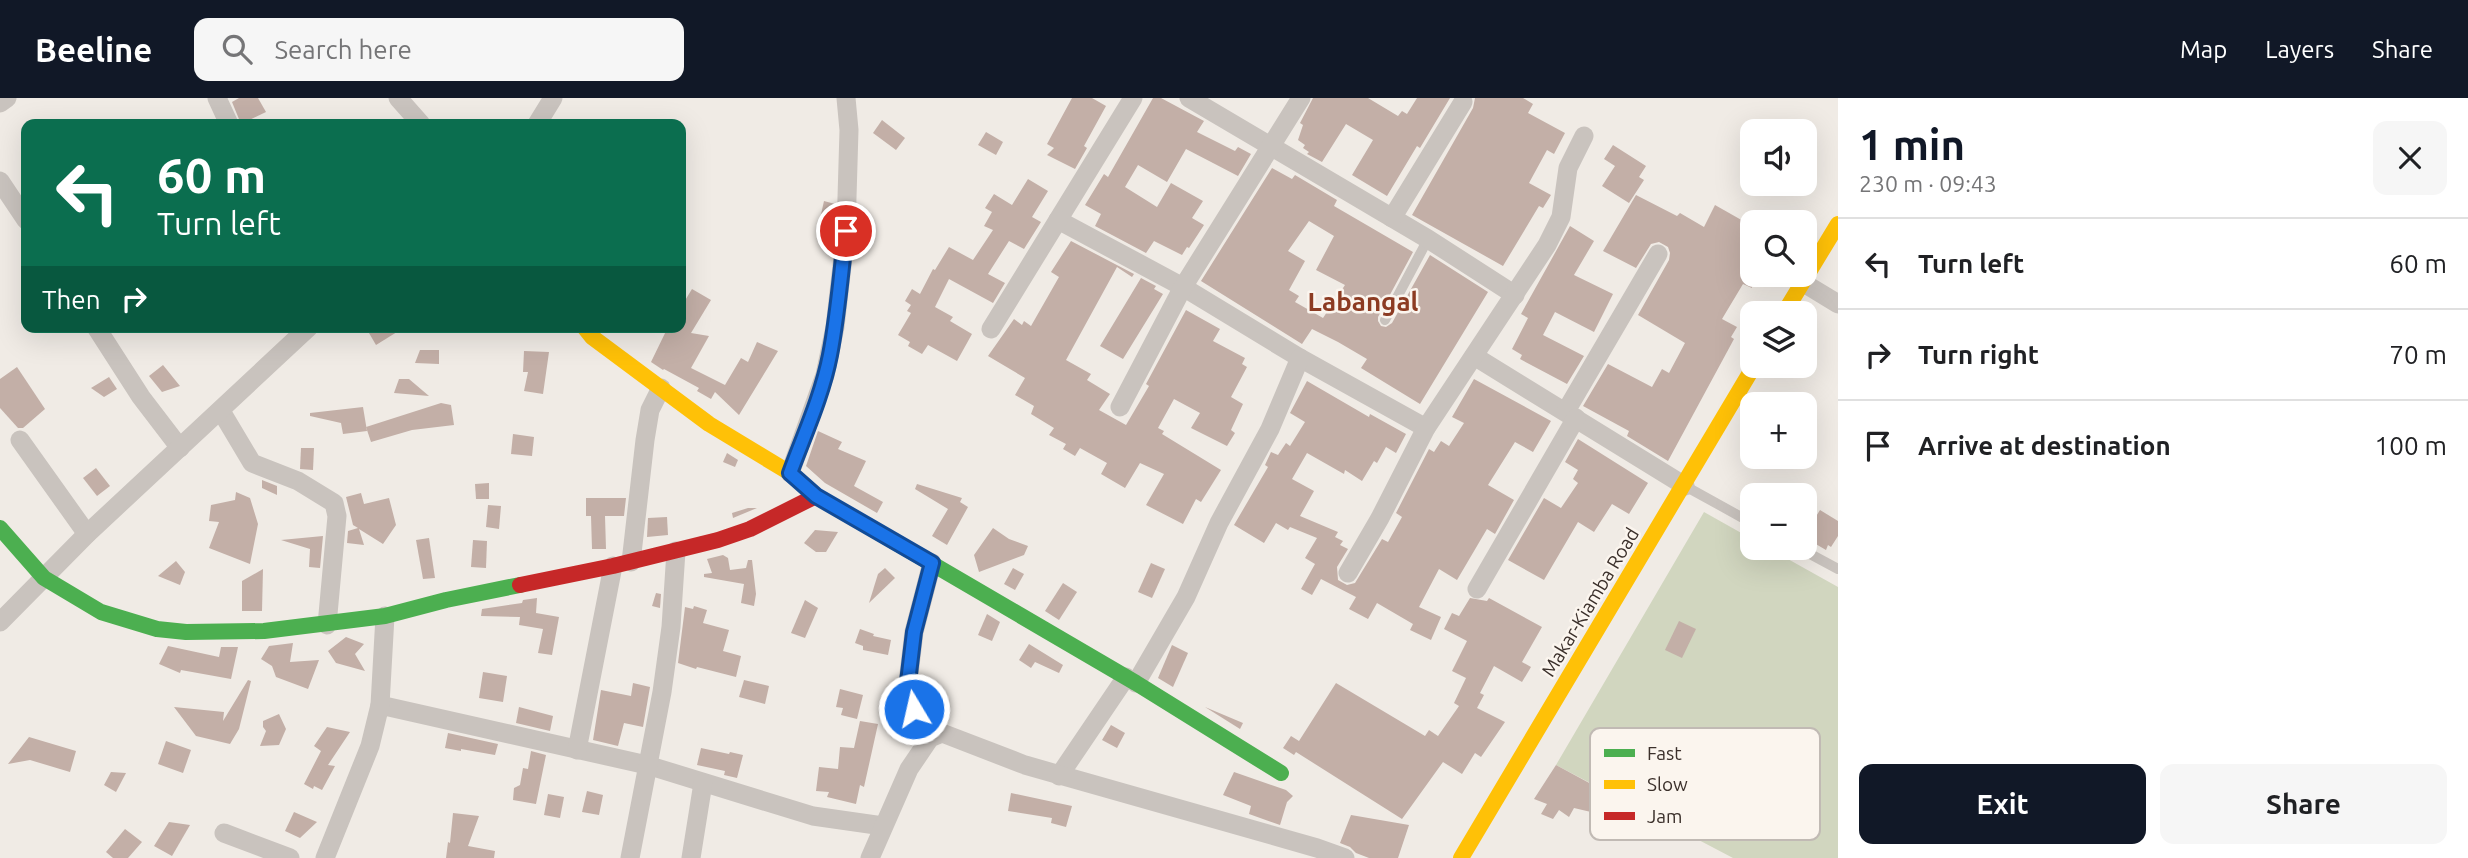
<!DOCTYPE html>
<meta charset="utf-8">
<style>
body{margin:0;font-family:Ubuntu,sans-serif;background:#f6f6f6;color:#202124;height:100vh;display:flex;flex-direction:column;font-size:26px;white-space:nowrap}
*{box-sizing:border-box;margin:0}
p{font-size:23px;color:#757577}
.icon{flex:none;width:38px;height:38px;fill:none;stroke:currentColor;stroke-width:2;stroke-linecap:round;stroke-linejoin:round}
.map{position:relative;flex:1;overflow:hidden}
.panel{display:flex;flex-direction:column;background:#fff;width:630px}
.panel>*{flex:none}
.hud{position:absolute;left:21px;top:21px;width:665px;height:214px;border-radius:14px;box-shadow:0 7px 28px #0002;background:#0b6e4f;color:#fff;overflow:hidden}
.fabs{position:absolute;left:1740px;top:21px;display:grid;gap:14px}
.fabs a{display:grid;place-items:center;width:77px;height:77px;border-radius:14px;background:#fff;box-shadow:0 7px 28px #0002;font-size:35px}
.pin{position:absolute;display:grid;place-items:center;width:60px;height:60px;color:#fff;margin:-30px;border:4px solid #fff;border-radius:50%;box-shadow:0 2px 7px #0007}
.me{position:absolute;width:77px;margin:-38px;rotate:351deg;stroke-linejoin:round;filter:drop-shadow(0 0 5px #0008)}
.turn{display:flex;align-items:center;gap:24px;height:147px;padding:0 21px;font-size:32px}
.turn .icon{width:91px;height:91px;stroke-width:2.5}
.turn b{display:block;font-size:49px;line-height:60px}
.then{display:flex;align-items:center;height:66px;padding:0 21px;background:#0003;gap:14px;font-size:26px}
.round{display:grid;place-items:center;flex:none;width:74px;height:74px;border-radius:14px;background:#f6f6f6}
.head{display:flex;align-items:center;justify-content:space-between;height:119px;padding:0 21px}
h1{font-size:42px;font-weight:700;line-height:52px;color:#111827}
.cta{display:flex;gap:14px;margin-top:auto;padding:14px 21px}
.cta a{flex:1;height:80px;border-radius:14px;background:#111827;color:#fff;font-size:28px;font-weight:700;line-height:80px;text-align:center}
.cta a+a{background:#f6f6f6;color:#202124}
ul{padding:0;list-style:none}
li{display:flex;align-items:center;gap:21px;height:91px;padding:0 21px;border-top:2px solid #e0e0e0}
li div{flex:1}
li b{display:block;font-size:26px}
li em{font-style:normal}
header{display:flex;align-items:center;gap:42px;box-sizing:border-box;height:98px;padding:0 35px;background:#111827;color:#fff}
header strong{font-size:33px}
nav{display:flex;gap:38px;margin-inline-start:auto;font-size:24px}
.search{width:490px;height:63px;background:#f6f6f6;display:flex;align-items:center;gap:18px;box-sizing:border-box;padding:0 24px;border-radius:14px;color:#757577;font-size:26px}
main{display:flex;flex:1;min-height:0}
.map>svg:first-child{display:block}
.green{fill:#d1d6bf}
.building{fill:#c3afa7;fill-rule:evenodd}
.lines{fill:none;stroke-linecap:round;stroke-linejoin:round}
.lane{stroke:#c9c3be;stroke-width:10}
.street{stroke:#c9c3be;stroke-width:19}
.fast{stroke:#4caf50;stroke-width:16}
.slow{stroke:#ffc107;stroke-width:16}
.jam{stroke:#c62828;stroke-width:16}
.route-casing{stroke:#114b97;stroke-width:18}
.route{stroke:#1a73e8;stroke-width:12}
.labels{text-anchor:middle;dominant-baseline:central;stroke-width:5;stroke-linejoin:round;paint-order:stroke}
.street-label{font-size:19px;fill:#3b302b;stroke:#fbf5ee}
.district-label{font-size:26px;font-weight:bold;fill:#8c3b22;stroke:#fbf5ee}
.key{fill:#fbf5ee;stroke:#c1bab4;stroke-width:2}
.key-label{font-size:19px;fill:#3b302b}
</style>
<header>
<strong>Beeline</strong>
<div class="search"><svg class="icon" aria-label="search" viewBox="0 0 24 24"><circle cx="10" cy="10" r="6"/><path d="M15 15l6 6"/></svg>Search here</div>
<nav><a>Map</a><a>Layers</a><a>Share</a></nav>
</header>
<main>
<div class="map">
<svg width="1838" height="760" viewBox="0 0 1838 760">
<rect width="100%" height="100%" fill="#f0ebe5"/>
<path class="green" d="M 1704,414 L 1752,441 L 1752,450 L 1768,450 L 1838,489 L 1838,760 L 1733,760 L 1556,667 Z"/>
<g class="building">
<path d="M 239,0 L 258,0 L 266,14 L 241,26 L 232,4 Z"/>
<path d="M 1072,0 L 1092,0 L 1106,8 L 1084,48 L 1087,50 L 1075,71 L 1047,57 L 1054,50 L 1047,46 Z"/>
<path d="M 1153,0 L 1161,0 L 1204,23 L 1197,34 L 1235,53 L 1238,49 L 1251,56 L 1238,78 L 1186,51 L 1167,84 L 1138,67 L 1125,89 L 1157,109 L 1171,85 L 1203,103 L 1192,120 L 1204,127 L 1189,150 L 1187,149 L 1182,157 L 1154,143 L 1146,155 L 1095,128 L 1101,116 L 1085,107 L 1104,76 L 1108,79 Z"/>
<path d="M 1313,0 L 1368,0 L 1398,18 L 1402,13 L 1407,16 L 1417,0 L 1450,0 L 1420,50 L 1417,48 L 1387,98 L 1352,77 L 1373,42 L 1346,26 L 1322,64 L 1307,56 L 1309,54 L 1303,50 L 1305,47 L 1298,42 L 1303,27 L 1300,25 Z"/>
<path d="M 1475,0 L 1523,0 L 1533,6 L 1528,15 L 1565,35 L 1554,56 L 1547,52 L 1529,85 L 1551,97 L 1543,110 L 1539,108 L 1503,168 L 1412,117 L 1473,10 Z"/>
<path d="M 882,22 L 905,40 L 896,52 L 873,35 Z"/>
<path d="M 986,34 L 1003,44 L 996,57 L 978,47 Z"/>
<path d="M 1613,47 L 1646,68 L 1639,79 L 1644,82 L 1629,105 L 1602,88 L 1615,68 L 1604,61 Z"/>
<path d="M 1272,70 L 1292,81 L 1295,77 L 1337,102 L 1334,108 L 1413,154 L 1378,219 L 1378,223 L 1381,228 L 1386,229 L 1392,225 L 1430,157 L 1488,194 L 1420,306 L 1361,270 L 1367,261 L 1338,244 L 1312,231 L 1302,246 L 1201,183 ZM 1309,123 L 1334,138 L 1316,172 L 1345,187 L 1323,220 L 1295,204 L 1299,198 L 1289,192 L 1305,163 L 1288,153 Z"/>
<path d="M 1028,81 L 1048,93 L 1032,119 L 1041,124 L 1024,151 L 1009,143 L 988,176 L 1005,185 L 993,205 L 949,181 L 935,209 L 953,219 L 950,223 L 972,236 L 957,263 L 928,247 L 922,256 L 908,248 L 910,244 L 898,237 L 911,215 L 907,213 L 911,207 L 905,203 L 912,191 L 920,196 L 933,171 L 935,172 L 949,149 L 973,162 L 993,132 L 984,128 L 992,114 L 985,110 L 994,96 L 1012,107 Z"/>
<path d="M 1636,97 L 1677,118 L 1680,115 L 1704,129 L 1715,107 L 1752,128 L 1752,190 L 1743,186 L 1722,221 L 1737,229 L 1731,239 L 1734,241 L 1668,363 L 1627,338 L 1629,333 L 1583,308 L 1608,266 L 1652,289 L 1662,271 L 1669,275 L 1685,245 L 1638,217 L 1669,162 L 1670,155 L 1668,149 L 1659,144 L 1651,146 L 1636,170 L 1603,153 Z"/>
<path d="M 824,103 L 835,106 L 833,124 L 820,121 Z"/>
<path d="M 1570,128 L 1594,143 L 1574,177 L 1613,196 L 1594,234 L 1555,214 L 1543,237 L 1584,258 L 1567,286 L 1520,261 L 1522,257 L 1512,251 L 1528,220 L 1521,216 Z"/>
<path d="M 1071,143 L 1134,176 L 1132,179 L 1117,169 L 1066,262 L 1091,276 L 1087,282 L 1110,296 L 1099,312 L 1126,327 L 1149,288 L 1146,286 L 1186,212 L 1220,231 L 1213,243 L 1245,260 L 1242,266 L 1247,269 L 1231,299 L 1243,306 L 1231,332 L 1235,335 L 1227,348 L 1191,330 L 1200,315 L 1174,301 L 1158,330 L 1164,333 L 1162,336 L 1221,372 L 1201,404 L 1196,401 L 1183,426 L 1146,407 L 1164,376 L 1140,365 L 1125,390 L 1101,376 L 1107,365 L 1080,350 L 1075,358 L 1063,351 L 1066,346 L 1049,337 L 1054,330 L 1031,316 L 1034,308 L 1015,297 L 1025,280 L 988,258 L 1014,221 L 1022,227 L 1024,223 L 1031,228 L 1059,179 L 1051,174 Z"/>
<path d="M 1141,180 L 1156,188 L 1154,191 L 1163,196 L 1123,261 L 1100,248 Z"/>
<path d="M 692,191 L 711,202 L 691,235 L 709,238 L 691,270 L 725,287 L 741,260 L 748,264 L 757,244 L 778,253 L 739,317 L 715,294 L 711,301 L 697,293 L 699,290 L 664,271 L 663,272 L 651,264 L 668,229 L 681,229 L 681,209 Z"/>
<path d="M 378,229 L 405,229 L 376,247 L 369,235 Z"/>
<path d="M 420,252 L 439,252 L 439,266 L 415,265 Z"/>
<path d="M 524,253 L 549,254 L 543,296 L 524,293 L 528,274 L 523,274 Z"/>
<path d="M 163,267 L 180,288 L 162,294 L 149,278 Z"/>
<path d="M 17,269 L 45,311 L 23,330 L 18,330 L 0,310 L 0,281 Z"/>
<path d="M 109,279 L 117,291 L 104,299 L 91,290 Z"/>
<path d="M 399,281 L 409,281 L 429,298 L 394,295 Z"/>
<path d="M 1474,281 L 1551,323 L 1533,354 L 1515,344 L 1488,387 L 1514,402 L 1495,436 L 1487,431 L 1457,482 L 1439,471 L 1419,509 L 1441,519 L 1431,542 L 1410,532 L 1413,526 L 1377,505 L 1368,521 L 1349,511 L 1356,499 L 1321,481 L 1312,497 L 1301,491 L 1315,466 L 1305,460 L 1317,440 L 1290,429 L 1288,432 L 1276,425 L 1264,445 L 1234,427 L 1268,369 L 1265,367 L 1271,354 L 1278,357 L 1286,345 L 1290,348 L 1305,324 L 1290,315 L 1307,283 L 1369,319 L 1370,316 L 1406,336 L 1396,355 L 1386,349 L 1377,365 L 1374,363 L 1362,383 L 1345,372 L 1344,376 L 1307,355 L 1292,381 L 1314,393 L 1300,418 L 1338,434 L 1335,439 L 1343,443 L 1340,447 L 1348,451 L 1337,469 L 1338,482 L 1347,487 L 1355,485 L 1382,441 L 1388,444 L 1402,419 L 1396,415 L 1429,351 L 1434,354 L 1441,343 L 1449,348 L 1464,325 L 1452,319 Z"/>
<path d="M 441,305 L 451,307 L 454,327 L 412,332 L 371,344 L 366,329 Z"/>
<path d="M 363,309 L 367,333 L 343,336 L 341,325 L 310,318 L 310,315 Z"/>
<path d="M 818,333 L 842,344 L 838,351 L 866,363 L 854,388 L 883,404 L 877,415 L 825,385 L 806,368 Z"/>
<path d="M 513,336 L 534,339 L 532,358 L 511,356 Z"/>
<path d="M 1578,341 L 1648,385 L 1629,416 L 1612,406 L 1594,434 L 1578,424 L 1544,482 L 1508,462 L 1544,400 L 1561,410 L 1578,385 L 1573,381 L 1578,372 L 1565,364 Z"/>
<path d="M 301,350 L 314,350 L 313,372 L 300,371 Z"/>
<path d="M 727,355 L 738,362 L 735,369 L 723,364 Z"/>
<path d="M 96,370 L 110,388 L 97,398 L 83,380 Z"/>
<path d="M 262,382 L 277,388 L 277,397 L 262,390 Z"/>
<path d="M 489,385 L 489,401 L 476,401 L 475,386 Z"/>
<path d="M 917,386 L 962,400 L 960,404 L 968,409 L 947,447 L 932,438 L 948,411 L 915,391 Z"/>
<path d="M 236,394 L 250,400 L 258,426 L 250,466 L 209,450 L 219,424 L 209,423 L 211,407 L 235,402 Z"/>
<path d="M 361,395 L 364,406 L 389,400 L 396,427 L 383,446 L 359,431 L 364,447 L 347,445 L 348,433 L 358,430 L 353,427 L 346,399 Z"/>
<path d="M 586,400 L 626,400 L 624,418 L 605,418 L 606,451 L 592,451 L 591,418 L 586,418 Z"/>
<path d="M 488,407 L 501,408 L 499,431 L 486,429 Z"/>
<path d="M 748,410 L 757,410 L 733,420 L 732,415 Z"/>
<path d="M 1820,412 L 1838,423 L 1838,438 L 1831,449 L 1828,447 L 1826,452 L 1814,445 L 1817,440 L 1807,433 Z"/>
<path d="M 667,419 L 668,437 L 647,439 L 648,420 Z"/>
<path d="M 993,430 L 1009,441 L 1028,448 L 1024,457 L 979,474 L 974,457 Z"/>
<path d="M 815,432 L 838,434 L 826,454 L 816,454 L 804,445 Z"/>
<path d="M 323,438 L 320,470 L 309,469 L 310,451 L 281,442 Z"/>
<path d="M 429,440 L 435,480 L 423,481 L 416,442 Z"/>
<path d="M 473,442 L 487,443 L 486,470 L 471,469 Z"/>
<path d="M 723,457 L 728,460 L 730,472 L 746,470 L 748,462 L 752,462 L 756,496 L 754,508 L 741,505 L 744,486 L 704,479 L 704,476 L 712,475 L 707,461 Z"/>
<path d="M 176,463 L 185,474 L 180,487 L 158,478 Z"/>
<path d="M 1151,465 L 1165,471 L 1152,500 L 1138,494 Z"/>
<path d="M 885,470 L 895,480 L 869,505 L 878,476 Z"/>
<path d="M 1013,470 L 1024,476 L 1015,492 L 1004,486 Z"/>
<path d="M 263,471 L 262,513 L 242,513 L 242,483 Z"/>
<path d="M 1063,485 L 1077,494 L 1059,522 L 1045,513 Z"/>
<path d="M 656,495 L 661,496 L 660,510 L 652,508 Z"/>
<path d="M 537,500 L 536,515 L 559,519 L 552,557 L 538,555 L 543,531 L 519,527 L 520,519 L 481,518 L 482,511 L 522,505 L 523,502 Z"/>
<path d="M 1470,500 L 1487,503 L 1489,500 L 1542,529 L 1522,564 L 1531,569 L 1522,584 L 1494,568 L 1480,595 L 1484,597 L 1477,610 L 1505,624 L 1481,659 L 1475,655 L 1462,676 L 1443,664 L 1402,721 L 1296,654 L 1294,657 L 1283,650 L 1291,638 L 1299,643 L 1336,585 L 1425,638 L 1429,632 L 1438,638 L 1459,608 L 1454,605 L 1466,580 L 1452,573 L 1467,543 L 1444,531 L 1452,515 L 1459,518 Z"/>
<path d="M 805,502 L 818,510 L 805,540 L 791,535 Z"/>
<path d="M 694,508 L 707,512 L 703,525 L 729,532 L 723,553 L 741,558 L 736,579 L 697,569 L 696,571 L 678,565 L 685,509 L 693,511 Z"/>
<path d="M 987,516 L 1000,524 L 992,543 L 978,537 Z"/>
<path d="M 1679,523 L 1696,531 L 1682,560 L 1665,552 Z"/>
<path d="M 860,531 L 874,536 L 873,538 L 891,542 L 888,557 L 863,552 L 863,548 L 855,545 Z"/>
<path d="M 346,539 L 364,546 L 355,556 L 365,573 L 336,565 L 328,553 Z"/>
<path d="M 293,545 L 290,564 L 319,562 L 308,591 L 276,579 L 272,568 L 261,561 L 269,548 Z"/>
<path d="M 1029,546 L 1063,567 L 1059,575 L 1035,564 L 1031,570 L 1019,562 Z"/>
<path d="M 1172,547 L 1188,555 L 1173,589 L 1158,580 Z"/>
<path d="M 168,548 L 219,559 L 221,549 L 238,549 L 231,581 L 181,572 L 180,575 L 159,566 Z"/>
<path d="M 483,574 L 507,578 L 503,604 L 479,600 Z"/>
<path d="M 248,582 L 251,583 L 239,631 L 230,646 L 196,638 L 174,609 L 224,614 L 223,623 Z"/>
<path d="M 744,582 L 769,588 L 765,606 L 739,599 Z"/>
<path d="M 633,585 L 650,589 L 643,629 L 624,625 L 618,648 L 593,642 L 601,592 L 631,598 Z"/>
<path d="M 840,591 L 863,597 L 857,621 L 841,617 L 843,610 L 836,609 Z"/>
<path d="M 519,609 L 553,618 L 550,633 L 516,625 Z"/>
<path d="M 1205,609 L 1243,625 L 1240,631 Z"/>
<path d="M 901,611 L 907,624 L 905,633 L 887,629 L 890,612 Z"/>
<path d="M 279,616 L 286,631 L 279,647 L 260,648 L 266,633 L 263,629 L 263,623 Z"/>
<path d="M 860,623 L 878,626 L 864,689 L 860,687 L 856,706 L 827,699 L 829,694 L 816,693 L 819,669 L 838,671 L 840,649 L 854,650 Z"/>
<path d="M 1111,627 L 1125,635 L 1117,650 L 1102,642 Z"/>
<path d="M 327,629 L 350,634 L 328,667 L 335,668 L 322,692 L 314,688 L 313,691 L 304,686 L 321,653 L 314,648 Z"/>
<path d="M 448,635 L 498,646 L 495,657 L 461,651 L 461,653 L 445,650 Z"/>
<path d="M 29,639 L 76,653 L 70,674 L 30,662 L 8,666 Z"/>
<path d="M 166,643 L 191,652 L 183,675 L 158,666 Z"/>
<path d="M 701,650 L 729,656 L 730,654 L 743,657 L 737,680 L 724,677 L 725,673 L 697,667 Z"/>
<path d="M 531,653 L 546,657 L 536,706 L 513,702 L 514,690 L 520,687 L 523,670 L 528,671 Z"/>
<path d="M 1556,667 L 1593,687 L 1589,696 L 1611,710 L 1603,722 L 1591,714 L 1574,710 L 1569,719 L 1559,712 L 1553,721 L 1541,716 L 1547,706 L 1534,701 Z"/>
<path d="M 111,674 L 126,675 L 116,694 L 104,687 Z"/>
<path d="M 1234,674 L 1286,692 L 1293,698 L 1287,704 L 1280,727 L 1249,716 L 1251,708 L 1223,697 Z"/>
<path d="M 587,693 L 603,697 L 599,717 L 582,714 Z"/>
<path d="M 1011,695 L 1072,708 L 1066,729 L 1051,725 L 1052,720 L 1008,713 Z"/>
<path d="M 548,696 L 564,699 L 560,720 L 544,717 Z"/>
<path d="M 294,714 L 317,724 L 300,740 L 285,733 Z"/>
<path d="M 453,715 L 479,718 L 468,748 L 495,753 L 494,760 L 446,760 L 448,744 L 450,745 Z"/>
<path d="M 1351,717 L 1409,727 L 1398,760 L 1369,760 L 1356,755 L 1350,749 L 1340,745 Z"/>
<path d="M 169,724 L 190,727 L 172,758 L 154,748 Z"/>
<path d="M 125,731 L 142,744 L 128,760 L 113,760 L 106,754 Z"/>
</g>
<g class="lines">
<g class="lane">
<path d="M 1385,222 L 1428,141"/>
<path d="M 1685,388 L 1752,425"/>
<path d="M 1799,450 L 1838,471"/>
</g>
<g class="street">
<path d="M 217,0 L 229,26"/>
<path d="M 398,0 L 421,26"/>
<path d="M 1133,0 L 1058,122 L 1183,189 L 1300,260 L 1426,330"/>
<path d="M 1189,0 L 1428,141 L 1515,197"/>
<path d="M 0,5 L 7,0"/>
<path d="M 537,26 L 553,0"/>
<path d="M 0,83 L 26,122"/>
<path d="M 1392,120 L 1463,4"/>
<path d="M 1802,184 L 1838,206"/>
<path d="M 96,229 L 141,299 L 180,350"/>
<path d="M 991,231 L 1058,122"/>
<path d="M 1474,258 L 1685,388"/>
<path d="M 1120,309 L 1183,189 L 1301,0"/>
<path d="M 221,313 L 252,365 L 298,383 L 334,405 L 337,418 L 327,527"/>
<path d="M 1566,313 L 1658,156"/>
<path d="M 20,342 L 87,436"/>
<path d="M 790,375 L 825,277 L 835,229 L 846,133 L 849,32 L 846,0"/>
<path d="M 631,464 L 645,342 L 650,312 L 661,290"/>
<path d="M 1348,475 L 1380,420 L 1426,330 L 1547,147 L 1561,119 L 1568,70 L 1584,38"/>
<path d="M 1477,491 L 1576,320"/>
<path d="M 0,524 L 87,436 L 309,229"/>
<path d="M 1136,585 L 1186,499 L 1219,425 L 1270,331 L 1300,260"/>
<path d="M 380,607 L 647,667 L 813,718 L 883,728"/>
<path d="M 930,640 L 914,611 L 908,584 L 914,534 L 932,465"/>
<path d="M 577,652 L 613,468"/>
<path d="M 1059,678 L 1126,579"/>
<path d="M 224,735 L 290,760"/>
<path d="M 325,760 L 370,648 L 380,607 L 385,518"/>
<path d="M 630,760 L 662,594 L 671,529 L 676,453"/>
<path d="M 691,760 L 703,685"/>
<path d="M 870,760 L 909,671 L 930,640 L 942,635 L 1025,667 L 1317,750 L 1345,760"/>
</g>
<g class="fast">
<path d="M 802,385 L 816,398 L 1136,585 L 1281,675"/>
<path d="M 0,430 L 44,480 L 101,514 L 157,531 L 186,534 L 264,533 L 385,518 L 446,502 L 520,487"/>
</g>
<g class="slow">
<path d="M 1784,215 L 1838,126"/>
<path d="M 584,229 L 592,239 L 709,326 L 790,375 L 802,385"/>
<path d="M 1461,760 L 1754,268"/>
</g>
<path class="jam" d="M 520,487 L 613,468 L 718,442 L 750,431 L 816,398"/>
</g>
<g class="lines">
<g class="route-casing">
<path id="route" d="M 846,133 C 841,174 838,216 830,257 C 822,298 804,337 790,375 L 816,398 L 932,465 L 914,534 L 908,584 L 914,611"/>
</g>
<use href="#route" class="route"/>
</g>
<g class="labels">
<g class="street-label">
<text transform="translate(1590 504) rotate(-59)">Makar-Kiamba Road</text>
</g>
<g class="district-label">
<text x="1363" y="203">Labangal</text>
</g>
</g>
<rect x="1590" y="630" width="230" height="112" rx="10" class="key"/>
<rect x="1604" y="651" width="31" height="8" fill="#4caf50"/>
<rect x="1604" y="682" width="31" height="9" fill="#ffc107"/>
<rect x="1604" y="714" width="31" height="8" fill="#c62828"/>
<g class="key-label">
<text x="1647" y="662">Fast</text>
<text x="1647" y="693">Slow</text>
<text x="1647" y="725">Jam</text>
</g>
</svg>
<div class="fabs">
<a><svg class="icon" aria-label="sound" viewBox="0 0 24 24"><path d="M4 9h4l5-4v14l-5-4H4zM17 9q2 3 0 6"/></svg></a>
<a><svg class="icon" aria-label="search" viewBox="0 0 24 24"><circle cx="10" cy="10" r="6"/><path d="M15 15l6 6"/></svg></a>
<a><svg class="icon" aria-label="layers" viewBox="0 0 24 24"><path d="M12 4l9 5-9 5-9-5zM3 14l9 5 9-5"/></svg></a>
<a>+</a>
<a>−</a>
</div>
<div class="pin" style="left:846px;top:133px;background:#d93025"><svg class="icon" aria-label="arrive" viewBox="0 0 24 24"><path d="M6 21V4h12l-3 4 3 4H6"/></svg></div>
<svg class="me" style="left:914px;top:611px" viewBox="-20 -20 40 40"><circle r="17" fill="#1a73e8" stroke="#fff" stroke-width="3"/><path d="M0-11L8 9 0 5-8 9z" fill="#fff"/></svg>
<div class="hud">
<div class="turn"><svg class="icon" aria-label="left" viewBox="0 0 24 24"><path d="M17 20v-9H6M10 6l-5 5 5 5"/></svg><div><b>60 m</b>Turn left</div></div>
<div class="then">Then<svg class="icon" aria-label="right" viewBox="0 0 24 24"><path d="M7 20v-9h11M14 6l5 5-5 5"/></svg></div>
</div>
</div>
<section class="panel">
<div class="head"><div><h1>1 min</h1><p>230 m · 09:43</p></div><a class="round"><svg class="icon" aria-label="close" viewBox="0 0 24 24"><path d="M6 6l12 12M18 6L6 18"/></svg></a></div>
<ul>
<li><svg class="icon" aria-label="left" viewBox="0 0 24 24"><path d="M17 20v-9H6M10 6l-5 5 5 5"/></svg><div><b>Turn left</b></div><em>60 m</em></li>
<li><svg class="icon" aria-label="right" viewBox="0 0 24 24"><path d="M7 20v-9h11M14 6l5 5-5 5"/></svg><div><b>Turn right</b></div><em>70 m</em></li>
<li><svg class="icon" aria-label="arrive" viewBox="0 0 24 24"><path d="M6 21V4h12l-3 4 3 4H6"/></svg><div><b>Arrive at destination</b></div><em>100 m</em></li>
</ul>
<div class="cta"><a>Exit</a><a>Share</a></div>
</section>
</main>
